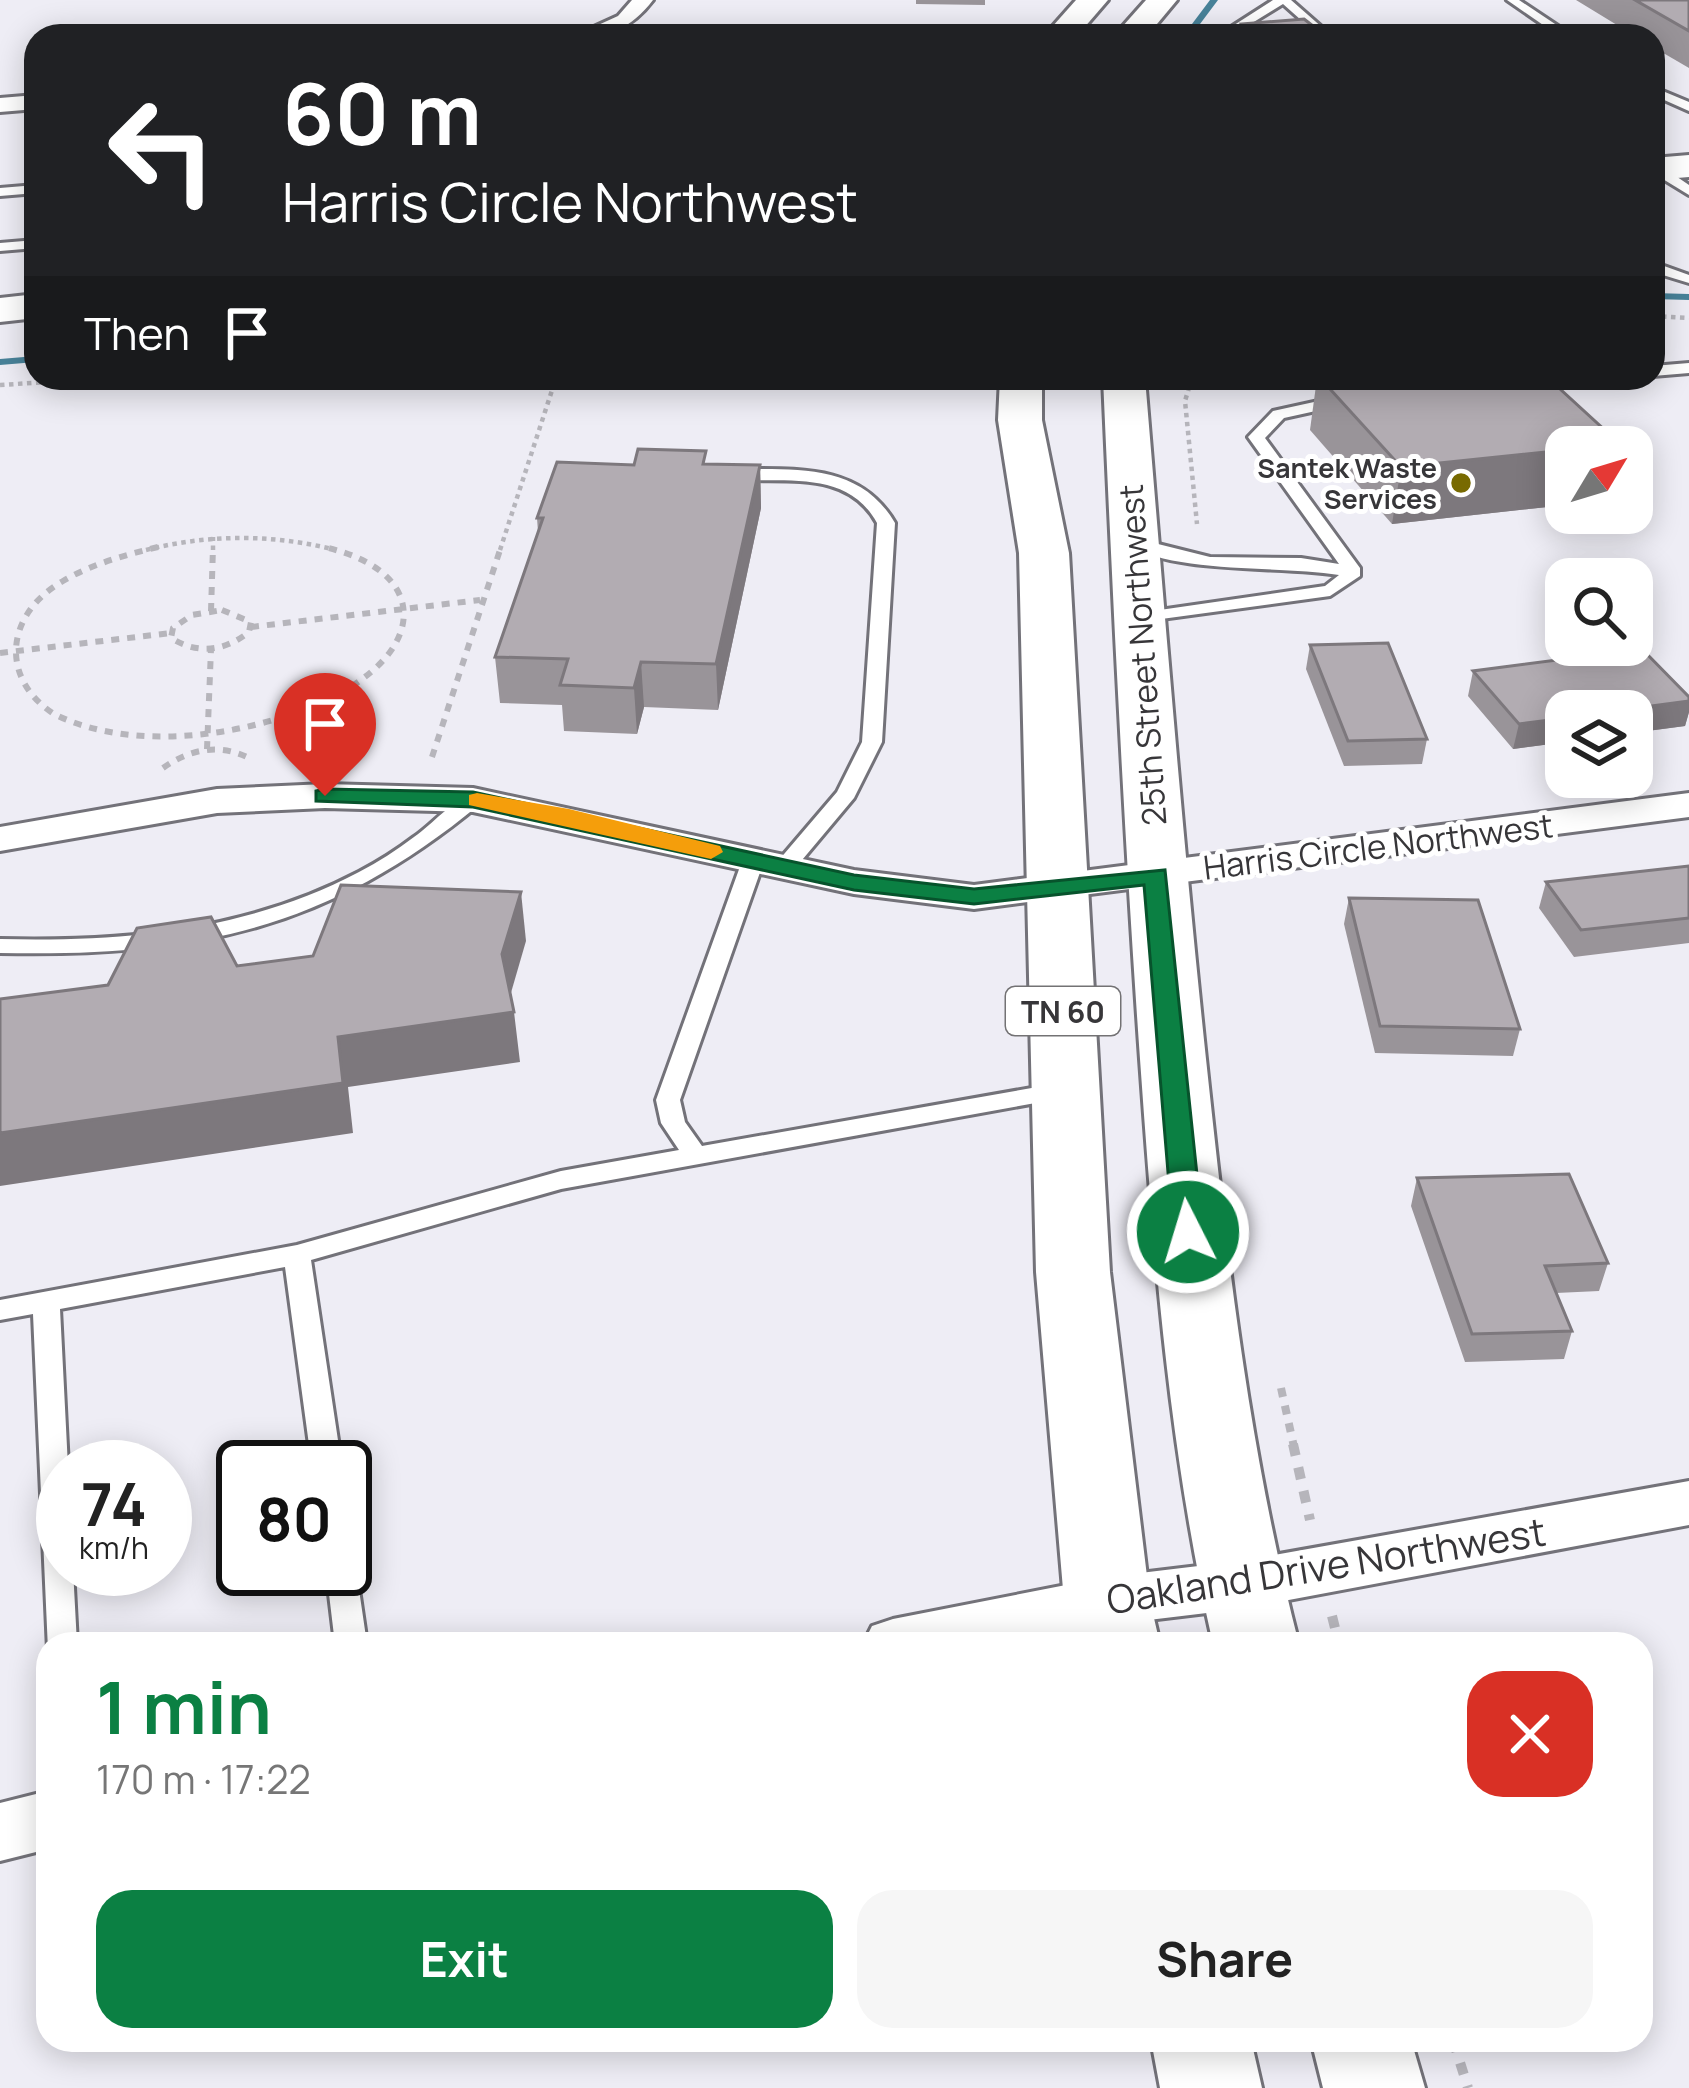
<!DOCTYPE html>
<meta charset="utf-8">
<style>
body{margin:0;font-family:Manrope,sans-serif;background:#f6f6f6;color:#222;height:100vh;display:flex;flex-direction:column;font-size:45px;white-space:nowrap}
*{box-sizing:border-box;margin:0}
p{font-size:39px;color:#767676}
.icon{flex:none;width:66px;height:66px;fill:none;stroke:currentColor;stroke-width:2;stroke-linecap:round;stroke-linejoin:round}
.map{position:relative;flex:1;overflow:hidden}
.sheet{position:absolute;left:36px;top:1632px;width:1617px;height:420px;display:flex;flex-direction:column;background:#fff;border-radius:36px;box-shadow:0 6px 30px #0003}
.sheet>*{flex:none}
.top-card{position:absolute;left:24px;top:24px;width:1641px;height:366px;border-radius:36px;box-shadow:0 6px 30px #0003;background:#202124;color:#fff;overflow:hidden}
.needle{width:78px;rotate:52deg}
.controls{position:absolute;left:1545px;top:426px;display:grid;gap:24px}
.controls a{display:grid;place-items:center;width:108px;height:108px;border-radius:24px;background:#fff;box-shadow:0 6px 30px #0003;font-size:60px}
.speed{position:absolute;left:36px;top:1440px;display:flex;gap:24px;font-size:60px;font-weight:700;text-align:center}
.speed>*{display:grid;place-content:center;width:156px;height:156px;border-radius:50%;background:#fff;box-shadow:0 6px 30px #0003;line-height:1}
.speed small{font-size:30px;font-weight:400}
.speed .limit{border:6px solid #111;border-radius:18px;background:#fff;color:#111}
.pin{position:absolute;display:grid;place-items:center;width:102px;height:102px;color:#fff;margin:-123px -51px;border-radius:50% 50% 50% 0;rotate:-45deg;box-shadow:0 0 12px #0007}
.pin .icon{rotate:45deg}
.me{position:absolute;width:132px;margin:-66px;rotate:355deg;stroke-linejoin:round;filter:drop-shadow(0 0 9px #0008)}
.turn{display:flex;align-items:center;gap:42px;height:252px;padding:0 60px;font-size:54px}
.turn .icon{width:156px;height:156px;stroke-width:2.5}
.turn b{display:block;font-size:84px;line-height:102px}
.then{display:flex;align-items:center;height:114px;padding:0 60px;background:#0003;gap:24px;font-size:45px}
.round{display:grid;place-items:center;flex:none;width:126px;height:126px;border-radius:36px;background:#f6f6f6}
.head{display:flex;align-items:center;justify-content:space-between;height:204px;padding:0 60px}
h1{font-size:72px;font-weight:700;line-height:90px;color:#0b8043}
.cta{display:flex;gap:24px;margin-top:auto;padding:24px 60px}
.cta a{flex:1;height:138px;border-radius:36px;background:#0b8043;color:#fff;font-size:48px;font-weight:700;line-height:138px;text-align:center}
.cta a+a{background:#f6f6f6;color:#222}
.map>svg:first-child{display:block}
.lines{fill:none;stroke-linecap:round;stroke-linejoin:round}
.stream{fill:#488299;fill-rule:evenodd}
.service-casing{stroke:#737279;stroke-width:6}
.minor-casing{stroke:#737279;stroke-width:6}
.primary-casing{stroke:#737279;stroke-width:6}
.trunk-casing{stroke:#737279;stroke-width:6}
.path-far3{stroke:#b6b5bb;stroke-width:4.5;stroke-dasharray:4.5 4.5;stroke-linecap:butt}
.path-far2{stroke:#b6b5bb;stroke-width:6;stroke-dasharray:8 8;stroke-linecap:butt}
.path-far1{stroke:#b6b5bb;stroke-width:8;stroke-dasharray:9 9;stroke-linecap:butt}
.path{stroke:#b6b5bb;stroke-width:10;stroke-dasharray:12 12;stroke-linecap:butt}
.service{fill:#fff;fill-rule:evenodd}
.minor{fill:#fff;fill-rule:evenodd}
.primary{fill:#fff;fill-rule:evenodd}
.trunk{fill:#fff;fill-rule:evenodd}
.wall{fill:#999499}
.shaded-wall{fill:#7d787d}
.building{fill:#b2acb2;stroke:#7d787d;stroke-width:3}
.route{fill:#0b8043;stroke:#07532c;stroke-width:3}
.slow{fill:#f59e0b}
.poi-dot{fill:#786a01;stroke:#fff;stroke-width:4.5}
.labels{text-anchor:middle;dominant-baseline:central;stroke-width:10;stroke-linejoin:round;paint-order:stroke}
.far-poi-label{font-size:27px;font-weight:bold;fill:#373639;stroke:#fff;text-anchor:end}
.shield{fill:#fff;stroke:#737274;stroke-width:3}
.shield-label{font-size:30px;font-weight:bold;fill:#373639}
.street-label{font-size:33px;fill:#373639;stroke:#fff}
.near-street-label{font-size:39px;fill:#373639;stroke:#fff}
</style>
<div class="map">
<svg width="1689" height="2088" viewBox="0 0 1689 2088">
<rect width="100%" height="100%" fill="#eeedf5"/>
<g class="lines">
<g class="stream">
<path d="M 1210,0 L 1218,0 L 1191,36 L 1183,36 Z"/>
<path d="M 1653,123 L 1659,127 L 1659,131 L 1653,131 Z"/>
<path d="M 1653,293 L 1689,294 L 1689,300 L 1653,299 Z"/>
<path d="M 36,356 L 36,362 L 0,365 L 0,359 Z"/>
</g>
<g class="service-casing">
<g id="service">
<path d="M 1273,0 L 1291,0 L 1332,36 L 1319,36 L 1283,4 L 1231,36 L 1217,36 Z"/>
<path d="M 1507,0 L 1519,0 L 1573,36 L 1559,36 Z"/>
<path d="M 1653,87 L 1689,102 L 1689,111 L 1653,95 Z"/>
<path d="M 1653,166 L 1661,166 L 1689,185 L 1689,195 L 1653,173 Z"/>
<path d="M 36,185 L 36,193 L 0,196 L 0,188 Z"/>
<path d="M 36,240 L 36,248 L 0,251 L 0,243 Z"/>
<path d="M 1653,262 L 1689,275 L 1689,283 L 1653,272 Z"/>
<path d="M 1689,363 L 1689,373 L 1653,376 L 1653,366 Z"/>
<path d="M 1532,378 L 1589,378 L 1581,383 L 1518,389 L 1510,384 Z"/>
<path d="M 1346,395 L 1354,400 L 1352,403 L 1284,418 L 1265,438 L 1360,568 L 1360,576 L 1330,596 L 1132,623 L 1130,619 L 1139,613 L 1325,586 L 1339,575 C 1279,565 1174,575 1125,543 L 1134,538 L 1210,557 L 1301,558 L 1339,564 L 1248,437 L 1273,411 Z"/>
<path d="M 729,469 C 792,470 859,461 895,523 L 882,742 L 854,798 L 792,872 L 784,874 L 773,867 L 837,792 L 862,742 L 877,523 C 845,465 777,486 723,478 L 721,474 Z"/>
<path d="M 473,794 L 483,800 L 480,804 C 328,930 194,957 0,953 L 0,939 C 125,942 247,931 359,872 C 378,862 397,850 414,837 C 433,824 451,801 473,794 Z"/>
<path d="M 753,854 L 764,861 L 680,1100 L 685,1122 L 702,1146 L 1060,1083 L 1069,1085 L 1072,1091 L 1069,1097 L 561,1189 L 311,1260 L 342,1467 L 312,1467 L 285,1267 L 60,1309 L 68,1467 L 63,1467 L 63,1569 L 73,1569 L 77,1644 L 48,1644 L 48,1650 L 33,1314 L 0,1320 L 0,1300 L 297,1245 L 561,1171 L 679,1150 L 661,1123 L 656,1100 L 742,861 Z"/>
<path d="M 345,1558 L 352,1560 L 356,1569 L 367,1644 L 335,1644 L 326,1569 L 345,1569 Z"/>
</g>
</g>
<g class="minor-casing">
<g id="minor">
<path d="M 632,0 L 653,0 C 631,29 610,36 574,36 L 618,16 Z"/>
<path d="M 36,95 L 36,109 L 0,112 L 0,98 Z"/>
<path d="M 325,784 L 473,788 L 854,870 L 974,885 L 1689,793 L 1689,817 L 974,909 L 854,894 L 473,812 L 325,808 L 217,813 L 0,851 L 0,827 L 217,789 Z"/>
<path d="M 1689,1481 L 1689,1525 L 1240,1609 L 1107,1625 L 1015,1644 L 863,1644 L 872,1626 L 893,1619 L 1107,1577 L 1240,1561 Z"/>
<path d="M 48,1791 L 48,1849 L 0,1861 L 0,1803 Z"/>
</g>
</g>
<g class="primary-casing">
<g id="primary">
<path d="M 1689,155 L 1689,177 L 1653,180 L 1653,158 Z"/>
<path d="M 36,294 L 36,318 L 0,322 L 0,298 Z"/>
</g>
</g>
<g class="trunk-casing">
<g id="trunk">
<path d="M 1076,0 L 1108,0 L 1077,36 L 1044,36 Z"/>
<path d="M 1146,0 L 1177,0 L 1147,36 L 1114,36 Z"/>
<path d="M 1000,378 L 1042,378 L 1042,420 L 1069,553 L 1110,1272 L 1150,1601 L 1160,1644 L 1074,1644 L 1064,1601 L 1036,1272 L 1019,553 L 998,420 Z"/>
<path d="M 1103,378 L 1145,378 C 1164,605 1182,833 1206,1059 C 1227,1256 1249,1452 1299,1644 L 1213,1644 C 1169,1451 1154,1256 1140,1059 C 1124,832 1113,605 1103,378 Z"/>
<path d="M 1151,2040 L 1251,2040 L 1262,2088 L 1160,2088 Z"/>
<path d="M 1311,2040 L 1411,2040 L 1425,2088 L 1323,2088 Z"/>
</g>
</g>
<g class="path-far3">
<path d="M 1653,316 L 1689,318"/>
<path d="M 1192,378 L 1185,401 L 1197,524"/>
<path d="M 0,385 L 112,378"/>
<path d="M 146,550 C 209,534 273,534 336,550"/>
<path d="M 213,550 L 213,537"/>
<path d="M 500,550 L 556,378"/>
</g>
<g class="path-far2">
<path d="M 158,547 C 125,555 92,564 63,581 C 4,615 0,679 54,714 C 136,755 262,735 340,693 C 428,645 427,570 324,547"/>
<path d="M 222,610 L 251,622 L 249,632 C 225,651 198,655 171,638 L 173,628 L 192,615 Z"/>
<path d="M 211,611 L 213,547"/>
<path d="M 251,627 L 480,600"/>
<path d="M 0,653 L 171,633"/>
<path d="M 207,749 L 211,649"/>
<path d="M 432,757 L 501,547"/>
<path d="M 163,768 C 190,749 219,743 249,758"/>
</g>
<path class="path-far1" d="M 1281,1388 L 1294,1447"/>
<g class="path">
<path d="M 1293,1444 L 1310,1520"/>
<path d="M 1332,1616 L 1339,1644"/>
<path d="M 1453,2040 L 1468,2088"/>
</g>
<use href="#service" class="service"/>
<use href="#minor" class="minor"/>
<use href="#primary" class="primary"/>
<use href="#trunk" class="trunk"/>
</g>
<g class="wall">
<path d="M 916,0 L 985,0 L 985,5 L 916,4 Z"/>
<path d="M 1576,0 L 1689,0 L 1689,68 L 1653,47 L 1653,36 L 1635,36 Z"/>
<path d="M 1242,24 L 1326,36 L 1240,36 Z"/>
<path d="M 1317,378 L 1548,378 L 1566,447 L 1566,505 L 1392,524 L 1310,430 Z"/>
<path d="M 706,464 L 760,465 L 761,508 L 718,710 L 644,707 L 637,734 L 564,731 L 562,705 L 500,703 L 495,657 L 538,532 L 537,518 L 634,465 Z"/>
<path d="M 1310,645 L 1427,739 L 1422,764 L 1344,766 L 1306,669 Z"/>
<path d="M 1642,649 L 1689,697 L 1689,712 L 1685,726 L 1632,733 L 1632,711 L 1566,711 L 1566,742 L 1513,749 L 1468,696 L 1473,671 Z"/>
<path d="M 1689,866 L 1689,943 L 1574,957 L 1539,908 L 1546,882 Z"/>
<path d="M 1349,898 L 1520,1029 L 1513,1056 L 1375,1053 L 1344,924 Z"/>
<path d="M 1417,1178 L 1608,1263 L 1599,1291 L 1556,1293 L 1572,1331 L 1564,1359 L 1465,1362 L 1411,1206 Z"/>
</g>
<g class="shaded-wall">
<path d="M 1566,450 L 1566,505 L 1392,524 L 1401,467 Z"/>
<path d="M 760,465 L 761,508 L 718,710 L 716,664 Z"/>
<path d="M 641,662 L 644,707 L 637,734 L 634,688 Z"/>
<path d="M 1689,701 L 1689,712 L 1685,726 L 1632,733 L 1632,711 L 1614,711 Z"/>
<path d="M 1566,718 L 1566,742 L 1513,749 L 1519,724 Z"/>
<path d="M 521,892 L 526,941 L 508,1003 L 502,954 Z"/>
<path d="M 514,1012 L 520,1062 L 348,1087 L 353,1133 L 0,1186 L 0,1133 L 338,1037 Z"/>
</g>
<g class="building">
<path d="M 1635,0 L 1689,0 L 1689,31 Z"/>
<path d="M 1304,19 L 1326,36 L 1255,36 L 1242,24 Z"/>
<path d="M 1320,378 L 1548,378 L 1621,445 L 1566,447 L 1566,450 L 1401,467 Z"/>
<path d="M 638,449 L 706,451 L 703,464 L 760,465 L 716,664 L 641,662 L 634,688 L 560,685 L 568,659 L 495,657 L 543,518 L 537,518 L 557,462 L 634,465 Z"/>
<path d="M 1388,643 L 1427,739 L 1348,741 L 1310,645 Z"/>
<path d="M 1642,649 L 1689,697 L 1689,701 L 1614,711 L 1566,711 L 1566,718 L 1519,724 L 1473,671 Z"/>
<path d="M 1689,866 L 1689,918 L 1581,930 L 1546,882 Z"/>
<path d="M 341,885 L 521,892 L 502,954 L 514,1012 L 338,1037 L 343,1083 L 0,1133 L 0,999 L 108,985 L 137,928 L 211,917 L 237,966 L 313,956 Z"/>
<path d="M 1349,898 L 1478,900 L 1520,1029 L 1380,1026 Z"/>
<path d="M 1569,1174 L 1608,1263 L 1545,1266 L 1572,1331 L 1472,1334 L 1417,1178 Z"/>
</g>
<path class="route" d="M 325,789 L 473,792 L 854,875 L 974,889 L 1165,870 L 1203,1232 L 1188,1242 L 1173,1232 L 1144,885 L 974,904 L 854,890 L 473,807 L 316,801 L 316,791 Z"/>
<path class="slow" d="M 477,793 L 569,809 L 720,846 L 723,852 L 711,859 L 469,805 L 469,795 Z"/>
<circle class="poi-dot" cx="1461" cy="483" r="12"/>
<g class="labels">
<g class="far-poi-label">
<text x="1437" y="467">Santek Waste<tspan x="1437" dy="31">Services</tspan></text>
</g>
<rect class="shield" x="1006" y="987" width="114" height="48" rx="9"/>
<g class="shield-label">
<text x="1063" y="1011">TN 60</text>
</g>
<g class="street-label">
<text transform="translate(1142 655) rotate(-94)">25th Street Northwest</text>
<text transform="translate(1378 846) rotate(-7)">Harris Circle Northwest</text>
</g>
<g class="near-street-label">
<text transform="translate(1326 1565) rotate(-9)">Oakland Drive Northwest</text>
</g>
</g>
</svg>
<div class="controls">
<a><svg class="needle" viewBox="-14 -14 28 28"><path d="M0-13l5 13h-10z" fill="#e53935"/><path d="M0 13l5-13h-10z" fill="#767676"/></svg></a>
<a><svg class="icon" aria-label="search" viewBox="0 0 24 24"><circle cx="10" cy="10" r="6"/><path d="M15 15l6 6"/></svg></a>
<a><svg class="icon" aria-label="layers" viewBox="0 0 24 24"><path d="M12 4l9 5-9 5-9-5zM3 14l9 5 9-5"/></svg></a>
</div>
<div class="speed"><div>74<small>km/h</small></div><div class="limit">80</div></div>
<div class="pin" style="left:325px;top:796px;background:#d93025"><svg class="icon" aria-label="arrive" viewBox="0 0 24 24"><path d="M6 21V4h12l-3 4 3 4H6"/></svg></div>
<svg class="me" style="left:1188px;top:1232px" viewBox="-20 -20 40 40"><circle r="17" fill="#0b8043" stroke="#fff" stroke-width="3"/><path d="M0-11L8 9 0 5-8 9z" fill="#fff"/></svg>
<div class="top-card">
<div class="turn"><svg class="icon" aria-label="left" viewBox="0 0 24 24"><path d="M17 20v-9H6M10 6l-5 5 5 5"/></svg><div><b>60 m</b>Harris Circle Northwest</div></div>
<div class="then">Then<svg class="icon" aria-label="arrive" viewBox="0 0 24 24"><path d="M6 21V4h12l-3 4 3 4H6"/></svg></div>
</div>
<section class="sheet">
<div class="head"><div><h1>1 min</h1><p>170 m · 17:22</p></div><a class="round" style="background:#d93025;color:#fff"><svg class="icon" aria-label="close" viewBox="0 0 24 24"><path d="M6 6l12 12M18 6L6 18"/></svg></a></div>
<div class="cta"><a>Exit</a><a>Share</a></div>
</section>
</div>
